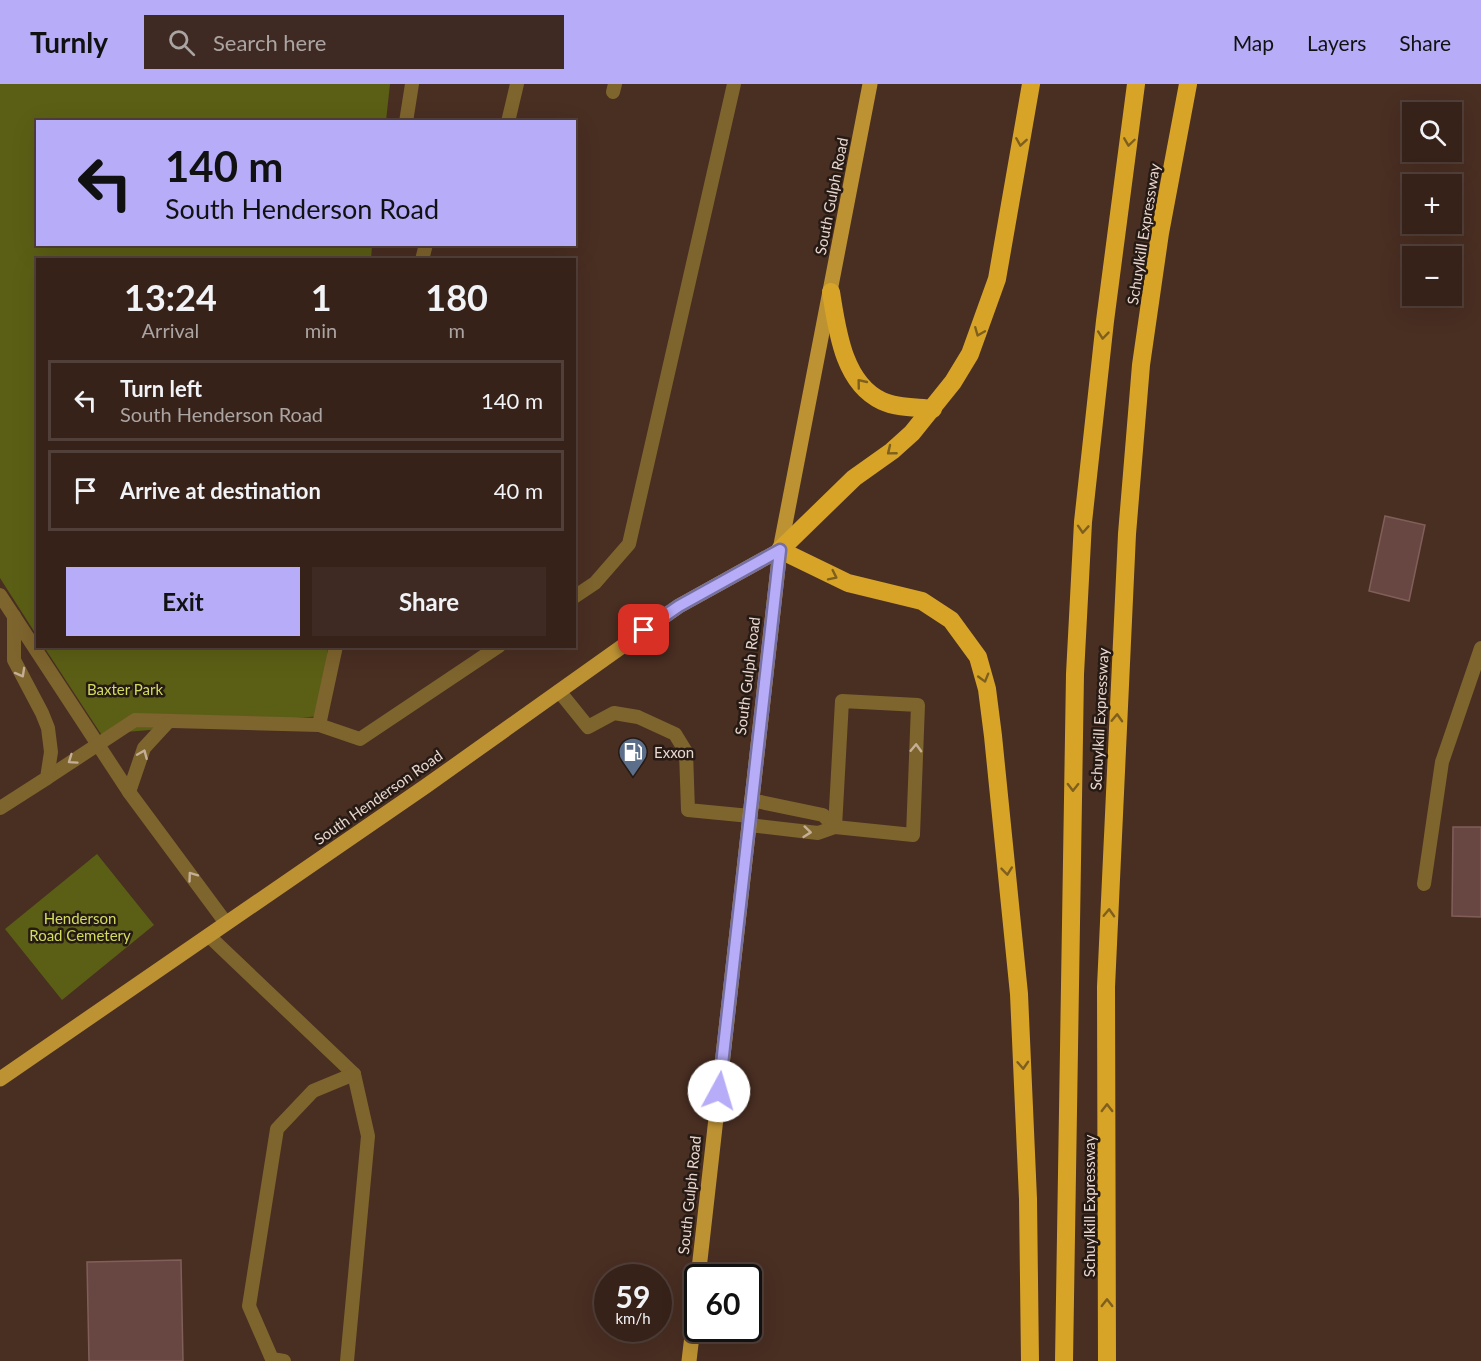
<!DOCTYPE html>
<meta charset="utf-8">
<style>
body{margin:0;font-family:Lato,sans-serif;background:#3e2a23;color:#f1f3f6;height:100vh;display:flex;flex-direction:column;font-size:22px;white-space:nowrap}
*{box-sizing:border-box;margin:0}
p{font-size:20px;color:#aaa4a2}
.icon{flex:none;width:33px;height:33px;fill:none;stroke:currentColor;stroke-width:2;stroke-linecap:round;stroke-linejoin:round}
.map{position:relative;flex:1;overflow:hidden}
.panel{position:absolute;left:36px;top:174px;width:540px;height:390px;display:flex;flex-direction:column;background:#37221a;border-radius:0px;box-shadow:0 6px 24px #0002,0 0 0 2px #513f39}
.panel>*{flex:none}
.hud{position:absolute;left:36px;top:36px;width:540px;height:126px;border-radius:0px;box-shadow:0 6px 24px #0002,0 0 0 2px #513f39;background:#b6acf8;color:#111;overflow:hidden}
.fabs{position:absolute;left:1402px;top:18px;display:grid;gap:12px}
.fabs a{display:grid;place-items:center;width:60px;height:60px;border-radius:0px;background:#37221a;box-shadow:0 6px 24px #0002,0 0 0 2px #513f39;font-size:30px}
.speed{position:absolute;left:594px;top:1180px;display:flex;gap:12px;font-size:30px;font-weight:700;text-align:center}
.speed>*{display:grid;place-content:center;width:78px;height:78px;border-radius:50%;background:#37221a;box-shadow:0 6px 24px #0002,0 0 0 2px #513f39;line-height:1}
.speed small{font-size:15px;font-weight:400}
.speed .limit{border:3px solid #111;border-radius:9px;background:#fff;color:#111}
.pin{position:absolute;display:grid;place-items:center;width:51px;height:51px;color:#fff;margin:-26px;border-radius:12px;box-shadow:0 3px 9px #0006}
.me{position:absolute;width:66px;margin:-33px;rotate:6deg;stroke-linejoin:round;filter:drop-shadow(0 0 4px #0008)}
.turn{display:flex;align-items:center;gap:21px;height:126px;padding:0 30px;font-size:27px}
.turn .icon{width:78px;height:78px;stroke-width:2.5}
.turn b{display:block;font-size:42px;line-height:51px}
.eta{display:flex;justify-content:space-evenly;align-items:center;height:102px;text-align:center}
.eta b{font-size:36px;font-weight:700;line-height:42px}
.primary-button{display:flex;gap:12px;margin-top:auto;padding:12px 30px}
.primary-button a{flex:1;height:69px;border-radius:0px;background:#b6acf8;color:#111;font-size:24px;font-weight:700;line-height:69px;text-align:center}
.primary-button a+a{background:#3e2a23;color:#f1f3f6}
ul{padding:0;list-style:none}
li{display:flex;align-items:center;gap:18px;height:81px;margin:0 12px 9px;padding:0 18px;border:3px solid #513f39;border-radius:0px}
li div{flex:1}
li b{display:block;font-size:22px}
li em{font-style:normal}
header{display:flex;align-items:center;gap:36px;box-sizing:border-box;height:84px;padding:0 30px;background:#b6acf8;color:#111}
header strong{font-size:28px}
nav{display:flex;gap:33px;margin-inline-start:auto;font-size:21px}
.search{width:420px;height:54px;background:#3e2a23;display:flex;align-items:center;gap:15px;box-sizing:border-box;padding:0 21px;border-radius:0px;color:#aaa4a2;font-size:22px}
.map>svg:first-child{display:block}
.green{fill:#5b5f15}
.building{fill:#684743;stroke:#815e5a;stroke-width:1.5}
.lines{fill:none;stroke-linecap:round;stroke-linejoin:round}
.service{stroke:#7e642d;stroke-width:14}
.primary{stroke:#bd9233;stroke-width:15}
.motorway{stroke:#d7a428;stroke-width:18}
.oneway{stroke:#7e5f1e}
.oneway2{stroke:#c4af96}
.route-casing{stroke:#7670a1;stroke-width:15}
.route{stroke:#b6acf8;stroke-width:10}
.labels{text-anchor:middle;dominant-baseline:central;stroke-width:5;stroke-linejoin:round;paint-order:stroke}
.street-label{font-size:15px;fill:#e9d7cf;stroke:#261a14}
.park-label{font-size:15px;fill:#d3dc5f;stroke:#261a14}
.poi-label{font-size:15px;fill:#e9d7cf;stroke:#261a14;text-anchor:start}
</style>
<header>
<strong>Turnly</strong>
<div class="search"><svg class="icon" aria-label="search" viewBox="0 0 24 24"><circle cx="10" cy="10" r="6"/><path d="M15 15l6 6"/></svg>Search here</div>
<nav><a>Map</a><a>Layers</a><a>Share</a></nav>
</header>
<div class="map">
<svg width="1481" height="1277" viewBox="0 0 1481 1277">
<rect width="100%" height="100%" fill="#492e22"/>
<g class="green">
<path d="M 0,0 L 390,0 L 386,37 L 38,38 L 38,160 L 372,161 L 371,176 L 38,176 L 37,552 L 0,494 Z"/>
<path d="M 44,563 L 328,563 L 321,632 L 101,650 Z"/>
<path d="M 97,770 L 154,841 L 62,916 L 5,845 Z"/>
</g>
<g class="building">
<path d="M 1385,432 L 1425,441 L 1409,517 L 1369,507 Z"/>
<path d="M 1453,743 L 1481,743 L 1481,833 L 1452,832 Z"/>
<path d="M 181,1176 L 183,1277 L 89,1277 L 87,1178 Z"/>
</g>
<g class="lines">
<g class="service">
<path d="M 613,8 L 615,0"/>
<path d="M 406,38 L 412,0"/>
<path d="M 508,38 L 517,0"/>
<path d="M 422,176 L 426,160"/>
<path d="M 0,511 L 129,708 L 226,839"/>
<path d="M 574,513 L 595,499 L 629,460 L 734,0"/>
<path d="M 559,607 L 588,643 L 614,629 L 638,633 L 675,650 L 686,668 L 688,726 L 750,732"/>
<path d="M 319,641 L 360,655 L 499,562"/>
<path d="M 47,694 L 135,636 L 319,641 L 336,562"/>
<path d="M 129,708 L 144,664 L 167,639"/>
<path d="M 751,716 L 823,731 L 835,743"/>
<path d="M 0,724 L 47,694 L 51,668 L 48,644 L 42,629 L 14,576 L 14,532"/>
<path d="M 749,741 L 818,749 L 835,743 L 913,751 L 918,621 L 842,617 L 835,743"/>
<path d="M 1424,800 L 1442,678 L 1481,564"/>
<path d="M 209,852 L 354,990 L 368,1052 L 347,1277"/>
<path d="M 284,1277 L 272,1275 L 249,1222 L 277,1045 L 313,1007 L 354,990"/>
</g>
<g class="primary">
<path d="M 0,995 L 426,702 L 679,522 L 780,466"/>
<path d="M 698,1194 L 780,466 L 870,0"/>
<path d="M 689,1277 L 698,1201"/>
</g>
<g class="motorway">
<path d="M 831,208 C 837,245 843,299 882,317 C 897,324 916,323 933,325"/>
<path d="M 1030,1277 L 1028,1115 L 1019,910 L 993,652 L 987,605 L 978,573 L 951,536 L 922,517 L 848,499 L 780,466 L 854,394 L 892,367 L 912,349 L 953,298 L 970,270 L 997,195 L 1031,0"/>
<path d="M 1064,1277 L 1075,590 L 1083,438 L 1105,237 L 1136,0"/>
<path d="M 1107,1277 L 1106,903 L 1127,450 L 1141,281 L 1160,149 L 1188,0"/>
</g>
</g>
<defs><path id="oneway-chevron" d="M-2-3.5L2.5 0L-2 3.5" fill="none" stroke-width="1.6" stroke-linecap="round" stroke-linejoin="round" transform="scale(1.5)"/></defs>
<g class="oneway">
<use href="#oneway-chevron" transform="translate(1021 58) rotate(99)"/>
<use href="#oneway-chevron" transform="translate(1129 58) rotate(98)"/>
<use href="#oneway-chevron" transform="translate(979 248) rotate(112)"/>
<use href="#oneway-chevron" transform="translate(1103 251) rotate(96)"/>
<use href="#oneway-chevron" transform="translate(861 299) rotate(-129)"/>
<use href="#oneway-chevron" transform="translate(891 367) rotate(141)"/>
<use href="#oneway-chevron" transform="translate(1083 445) rotate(94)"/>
<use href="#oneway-chevron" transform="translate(833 492) rotate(26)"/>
<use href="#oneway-chevron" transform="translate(984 594) rotate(74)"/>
<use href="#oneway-chevron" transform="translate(1117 634) rotate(-88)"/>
<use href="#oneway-chevron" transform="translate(1073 703) rotate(91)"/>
<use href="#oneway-chevron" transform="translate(1007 787) rotate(84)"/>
<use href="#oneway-chevron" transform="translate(1109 829) rotate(-88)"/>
<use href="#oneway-chevron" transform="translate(1023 981) rotate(87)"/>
<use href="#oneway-chevron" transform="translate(1107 1024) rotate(-90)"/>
<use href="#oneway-chevron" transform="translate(1107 1219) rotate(-90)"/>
</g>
<g class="oneway2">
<use href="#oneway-chevron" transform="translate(21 589) rotate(61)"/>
<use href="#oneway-chevron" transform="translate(916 664) rotate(-88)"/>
<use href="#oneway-chevron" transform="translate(143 670) rotate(-67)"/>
<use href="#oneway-chevron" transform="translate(72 676) rotate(145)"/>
<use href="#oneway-chevron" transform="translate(807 748) rotate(6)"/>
<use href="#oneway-chevron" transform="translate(192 792) rotate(-126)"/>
</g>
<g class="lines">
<g class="route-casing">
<path id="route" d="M 644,546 L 679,522 L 780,466 L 719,1007"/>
</g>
<use href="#route" class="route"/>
</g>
<defs>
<g id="fuel-pin" transform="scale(1.5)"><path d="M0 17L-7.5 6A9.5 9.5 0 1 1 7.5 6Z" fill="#5c6f8a" stroke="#261a14"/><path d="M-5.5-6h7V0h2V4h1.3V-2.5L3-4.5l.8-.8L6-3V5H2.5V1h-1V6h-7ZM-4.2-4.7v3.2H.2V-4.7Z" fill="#fff"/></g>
</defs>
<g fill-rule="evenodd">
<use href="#fuel-pin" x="633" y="668"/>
</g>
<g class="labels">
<g class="street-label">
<text transform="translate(831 112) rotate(-79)">South Gulph Road</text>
<text transform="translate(1143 150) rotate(-81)">Schuylkill Expressway</text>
<text transform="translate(747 592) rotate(-83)">South Gulph Road</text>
<text transform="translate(1099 635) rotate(-87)">Schuylkill Expressway</text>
<text transform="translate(378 713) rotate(-35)">South Henderson Road</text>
<text transform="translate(689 1111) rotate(-84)">South Gulph Road</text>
<text transform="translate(1089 1122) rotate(-90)">Schuylkill Expressway</text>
</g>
<g class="park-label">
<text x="125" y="605">Baxter Park</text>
<text x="80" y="834">Henderson<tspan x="80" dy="17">Road Cemetery</tspan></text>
</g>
<g class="poi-label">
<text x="654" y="668">Exxon</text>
</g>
</g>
</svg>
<div class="fabs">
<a><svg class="icon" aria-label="search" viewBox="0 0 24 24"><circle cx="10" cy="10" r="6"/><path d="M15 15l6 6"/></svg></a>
<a>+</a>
<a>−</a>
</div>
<div class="speed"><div>59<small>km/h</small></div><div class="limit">60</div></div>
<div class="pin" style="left:644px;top:546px;background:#d93025"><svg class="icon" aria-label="arrive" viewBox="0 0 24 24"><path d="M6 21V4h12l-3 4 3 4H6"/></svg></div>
<svg class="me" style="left:719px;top:1007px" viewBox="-20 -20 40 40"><circle r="19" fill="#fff"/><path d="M0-13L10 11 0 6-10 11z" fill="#b6acf8"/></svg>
<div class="hud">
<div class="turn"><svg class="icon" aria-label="left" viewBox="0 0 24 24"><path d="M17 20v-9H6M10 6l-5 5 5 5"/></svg><div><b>140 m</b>South Henderson Road</div></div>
</div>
<section class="panel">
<div class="eta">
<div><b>13:24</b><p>Arrival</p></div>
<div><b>1</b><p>min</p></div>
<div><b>180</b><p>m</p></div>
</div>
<ul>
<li><svg class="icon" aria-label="left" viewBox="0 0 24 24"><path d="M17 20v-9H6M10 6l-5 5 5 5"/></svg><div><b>Turn left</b><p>South Henderson Road</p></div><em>140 m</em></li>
<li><svg class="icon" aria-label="arrive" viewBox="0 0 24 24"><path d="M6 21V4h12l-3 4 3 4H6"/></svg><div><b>Arrive at destination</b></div><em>40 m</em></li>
</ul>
<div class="primary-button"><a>Exit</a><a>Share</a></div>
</section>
</div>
